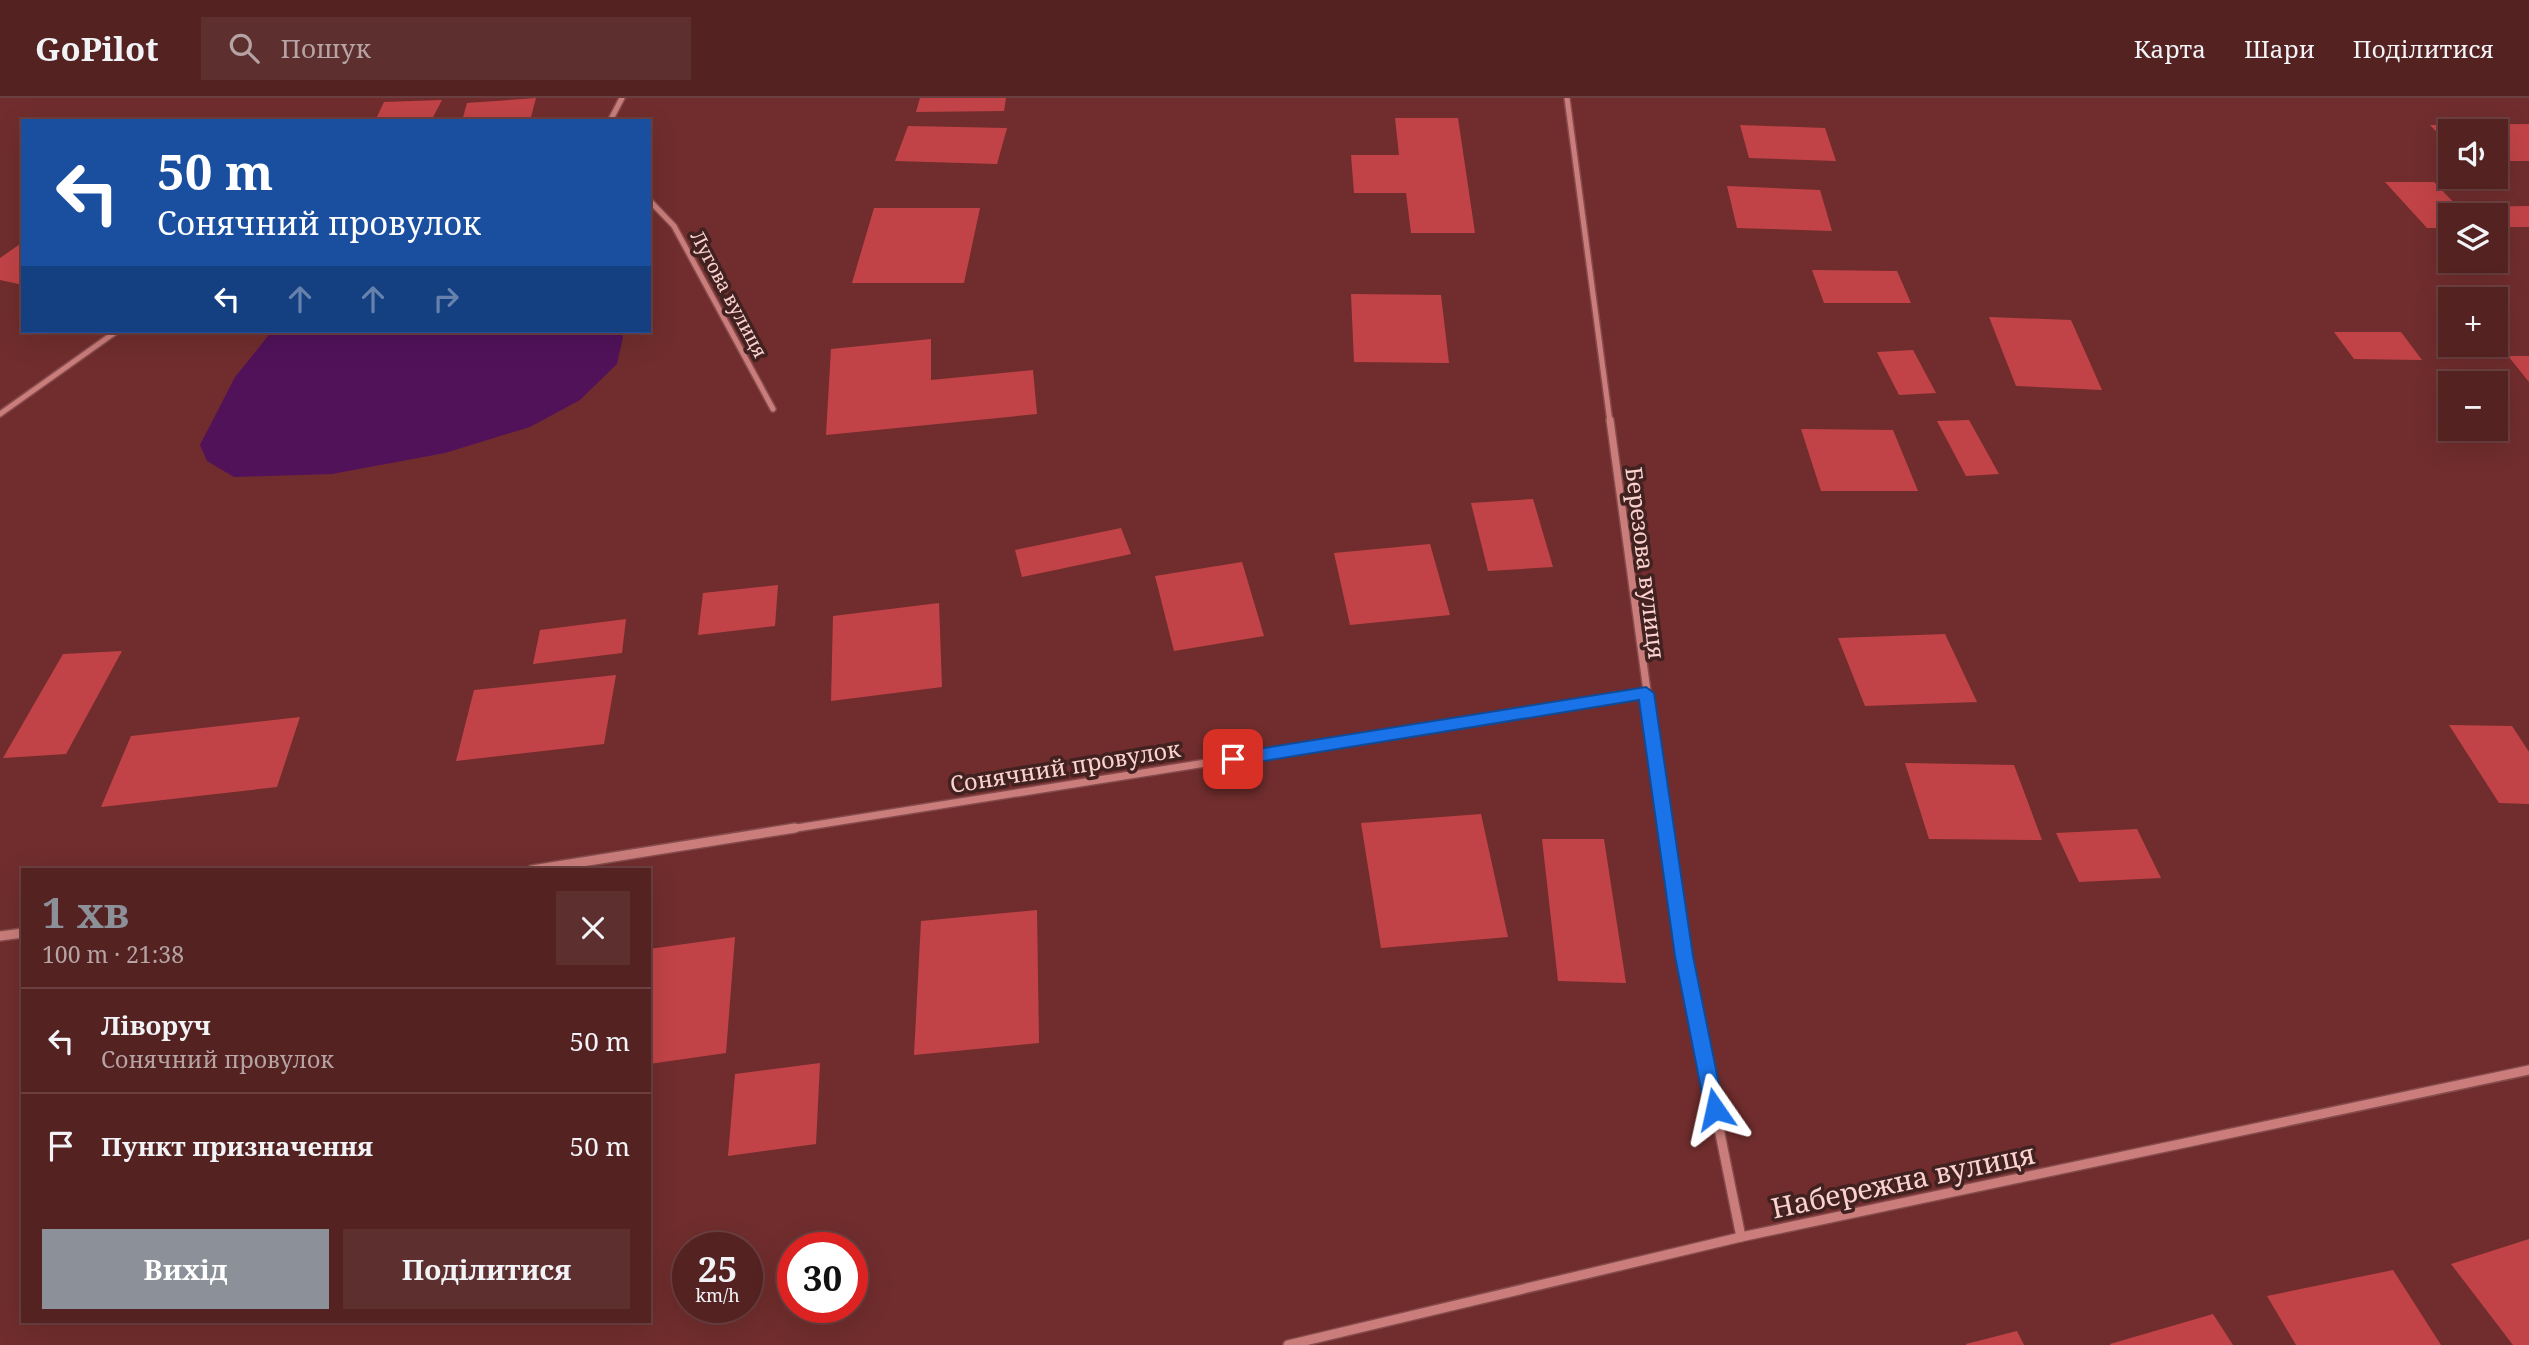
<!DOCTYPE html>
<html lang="uk">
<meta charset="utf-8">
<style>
body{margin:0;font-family:"Noto Serif",serif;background:#5e2f2f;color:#f1f3f6;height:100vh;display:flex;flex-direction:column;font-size:26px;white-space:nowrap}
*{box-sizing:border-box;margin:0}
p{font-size:23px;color:#b6a4a5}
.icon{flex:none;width:38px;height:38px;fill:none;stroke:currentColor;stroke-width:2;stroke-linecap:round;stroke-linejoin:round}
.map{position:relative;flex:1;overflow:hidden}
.panel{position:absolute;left:21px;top:770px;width:630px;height:455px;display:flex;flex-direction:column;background:#522;border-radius:0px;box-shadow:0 7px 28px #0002,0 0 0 2px #6b3f40}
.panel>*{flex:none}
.top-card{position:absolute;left:21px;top:21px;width:630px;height:214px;border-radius:0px;box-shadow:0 7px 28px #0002,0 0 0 2px #6b3f40;background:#1a4fa0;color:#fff;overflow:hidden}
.fabs{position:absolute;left:2438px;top:21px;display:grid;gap:14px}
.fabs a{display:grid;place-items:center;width:70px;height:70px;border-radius:0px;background:#522;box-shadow:0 7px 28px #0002,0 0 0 2px #6b3f40;font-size:35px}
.speed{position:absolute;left:672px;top:1134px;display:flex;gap:14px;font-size:35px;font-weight:700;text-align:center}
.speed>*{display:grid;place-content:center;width:91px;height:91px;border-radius:50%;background:#522;box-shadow:0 7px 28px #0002,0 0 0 2px #6b3f40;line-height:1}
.speed small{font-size:18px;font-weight:400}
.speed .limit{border:10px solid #d22;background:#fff;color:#111}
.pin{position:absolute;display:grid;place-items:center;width:60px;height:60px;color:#fff;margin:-30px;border-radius:14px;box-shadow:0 4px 10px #0006}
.me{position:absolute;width:77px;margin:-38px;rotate:349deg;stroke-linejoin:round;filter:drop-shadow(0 0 5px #0008)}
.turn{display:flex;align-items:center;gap:24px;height:147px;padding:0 21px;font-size:32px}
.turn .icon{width:91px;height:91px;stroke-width:2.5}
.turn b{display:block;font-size:49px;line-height:60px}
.lanes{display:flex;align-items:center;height:66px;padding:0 21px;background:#0003;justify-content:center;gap:35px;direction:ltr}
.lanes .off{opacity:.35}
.round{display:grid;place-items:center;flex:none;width:74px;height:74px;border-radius:0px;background:#5e2f2f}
.summary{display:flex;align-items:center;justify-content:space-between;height:119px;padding:0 21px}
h1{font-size:42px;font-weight:700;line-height:52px;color:#8c9099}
.action{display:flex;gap:14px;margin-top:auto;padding:14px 21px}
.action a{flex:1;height:80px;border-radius:0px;background:#8c9099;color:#fff;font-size:28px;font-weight:700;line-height:80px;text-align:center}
.action a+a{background:#5e2f2f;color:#f1f3f6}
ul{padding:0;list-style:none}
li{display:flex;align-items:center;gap:21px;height:105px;padding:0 21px;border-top:2px solid #6b3f40}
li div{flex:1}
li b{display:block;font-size:26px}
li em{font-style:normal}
header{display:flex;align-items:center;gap:42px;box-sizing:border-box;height:98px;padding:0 35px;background:#522;border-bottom:2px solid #6b3f40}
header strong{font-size:33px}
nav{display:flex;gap:38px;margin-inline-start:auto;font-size:24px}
.search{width:490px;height:63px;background:#5e2f2f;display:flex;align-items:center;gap:18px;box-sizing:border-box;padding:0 24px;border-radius:0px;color:#b6a4a5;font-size:26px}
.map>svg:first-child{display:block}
.water{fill:#51125a}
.building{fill:#c24347}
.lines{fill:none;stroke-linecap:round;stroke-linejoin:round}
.street-far2-casing{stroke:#854b4c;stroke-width:8}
.street-far1-casing{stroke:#854b4c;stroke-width:10}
.street-casing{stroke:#854b4c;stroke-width:12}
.street-far2{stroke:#ca7d7a;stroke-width:5}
.street-far1{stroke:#ca7d7a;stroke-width:7}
.street{stroke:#ca7d7a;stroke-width:9}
.route{fill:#1a73e8;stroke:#114b97;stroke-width:2}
.labels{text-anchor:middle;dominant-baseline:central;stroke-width:7;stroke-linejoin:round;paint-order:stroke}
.far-street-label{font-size:19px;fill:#fcd2cf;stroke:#412221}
.street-label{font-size:23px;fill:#fcd2cf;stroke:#412221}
.near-street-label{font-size:28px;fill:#fcd2cf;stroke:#412221}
</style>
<header>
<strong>GoPilot</strong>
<div class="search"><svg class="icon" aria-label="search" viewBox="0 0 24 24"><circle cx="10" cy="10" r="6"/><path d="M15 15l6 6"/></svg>Пошук</div>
<nav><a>Карта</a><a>Шари</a><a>Поділитися</a></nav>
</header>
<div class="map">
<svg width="2529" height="1247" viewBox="0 0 2529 1247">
<rect width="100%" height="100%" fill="#712d2d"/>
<path class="water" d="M 272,233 L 621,233 L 623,239 L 617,266 L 580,302 L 530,329 L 445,355 L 332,376 L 234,379 L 207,363 L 200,347 L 235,279 Z"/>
<g class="building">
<path d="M 536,0 L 530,23 L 462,23 L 467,5 Z"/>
<path d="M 920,0 L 1006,0 L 1004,13 L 916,14 Z"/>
<path d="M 442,2 L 431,23 L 375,23 L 384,4 Z"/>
<path d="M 1395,20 L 1458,20 L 1475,135 L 1411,135 L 1406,95 L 1354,95 L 1351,57 L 1399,57 Z"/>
<path d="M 2529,26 L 2529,63 L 2496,63 L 2496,33 L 2450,33 L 2450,48 L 2430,27 Z"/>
<path d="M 1740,27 L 1825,30 L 1836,63 L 1749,60 Z"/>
<path d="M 908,28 L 1007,30 L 997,66 L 895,63 Z"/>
<path d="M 2385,84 L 2434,84 L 2458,109 L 2529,108 L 2529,129 L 2496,129 L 2496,117 L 2450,117 L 2450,130 L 2427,130 Z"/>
<path d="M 1727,88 L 1820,92 L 1832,133 L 1737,130 Z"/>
<path d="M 874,110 L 980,110 L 964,185 L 852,185 Z"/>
<path d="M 23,144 L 23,187 L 0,182 L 0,160 Z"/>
<path d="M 1812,172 L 1897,173 L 1911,205 L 1824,205 Z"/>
<path d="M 1351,196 L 1441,197 L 1449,265 L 1354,264 Z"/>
<path d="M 1989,219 L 2071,222 L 2102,292 L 2016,288 Z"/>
<path d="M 2334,234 L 2401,234 L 2422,262 L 2354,261 Z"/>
<path d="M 931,241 L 931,282 L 1033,272 L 1037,316 L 826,337 L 831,251 Z"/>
<path d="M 1913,252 L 1936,295 L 1899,297 L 1877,254 Z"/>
<path d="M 2508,258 L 2529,258 L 2529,284 Z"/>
<path d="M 1969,322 L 1999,376 L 1966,378 L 1937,323 Z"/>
<path d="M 1801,331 L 1893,332 L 1918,393 L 1821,393 Z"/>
<path d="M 1533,401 L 1553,469 L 1488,473 L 1471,405 Z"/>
<path d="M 1121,430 L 1131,456 L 1022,479 L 1015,452 Z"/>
<path d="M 1430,446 L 1450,517 L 1350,527 L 1334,455 Z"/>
<path d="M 1242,464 L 1264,538 L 1174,553 L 1155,478 Z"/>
<path d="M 778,487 L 775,528 L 698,537 L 703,495 Z"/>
<path d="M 939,505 L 942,589 L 831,603 L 833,518 Z"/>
<path d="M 626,521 L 622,555 L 533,566 L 540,532 Z"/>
<path d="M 1945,536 L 1977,604 L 1865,608 L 1838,540 Z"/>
<path d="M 122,553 L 66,656 L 3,660 L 63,556 Z"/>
<path d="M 616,577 L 604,646 L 456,663 L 474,592 Z"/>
<path d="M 300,619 L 277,689 L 101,709 L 131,638 Z"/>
<path d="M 2449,627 L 2512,628 L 2529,654 L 2529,706 L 2499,705 Z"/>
<path d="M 1905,665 L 2014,667 L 2042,742 L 1929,741 Z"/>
<path d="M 1481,716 L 1508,839 L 1381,850 L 1361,725 Z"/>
<path d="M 2137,731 L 2161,780 L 2079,784 L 2056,735 Z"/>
<path d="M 1542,741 L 1604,741 L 1626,885 L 1558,883 Z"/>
<path d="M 1037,812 L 1039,945 L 914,957 L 921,823 Z"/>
<path d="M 735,839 L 726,955 L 649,966 L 649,851 Z"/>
<path d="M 820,965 L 816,1046 L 728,1058 L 735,976 Z"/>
<path d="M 2529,1141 L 2529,1247 L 2513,1247 L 2451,1166 Z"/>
<path d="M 2393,1172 L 2441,1247 L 2296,1247 L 2267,1198 Z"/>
<path d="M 2213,1216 L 2233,1247 L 2110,1247 L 2110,1246 Z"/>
<path d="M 2017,1233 L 2024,1247 L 1966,1247 L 1966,1246 Z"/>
</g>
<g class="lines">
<g class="street-far2-casing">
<g id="street-far2">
<path d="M 1567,0 L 1610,324"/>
<path d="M 610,23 L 622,0"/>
<path d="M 649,102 L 674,128 L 773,311"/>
<path d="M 0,316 L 117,233"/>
</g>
</g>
<g class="street-far1-casing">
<g id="street-far1">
<path d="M 1610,322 L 1666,732"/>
<path d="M 784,732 L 1646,595"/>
</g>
</g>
<g class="street-casing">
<g id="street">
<path d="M 1666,730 L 1684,858 L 1741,1139"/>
<path d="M 532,772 L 795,730"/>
<path d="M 0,838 L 23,835"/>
<path d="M 1288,1247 L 1741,1139 L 2529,972"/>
</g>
</g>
<use href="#street-far2" class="street-far2"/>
<use href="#street-far1" class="street-far1"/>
<use href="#street" class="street"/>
</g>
<path class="route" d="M 1646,589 L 1654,595 L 1693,858 L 1724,1011 L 1722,1018 L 1715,1021 L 1708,1018 L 1705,1011 L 1675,858 L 1639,602 L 1233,668 L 1225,661 L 1233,655 Z"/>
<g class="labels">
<g class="far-street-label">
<text transform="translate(729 196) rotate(62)">Лугова вулиця</text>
</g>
<g class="street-label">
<text transform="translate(1646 465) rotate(83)">Березова вулиця</text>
<text transform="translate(1065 668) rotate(-9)">Сонячний провулок</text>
</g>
<g class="near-street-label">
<text transform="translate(1903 1082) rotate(-12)">Набережна вулиця</text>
</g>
</g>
</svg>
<div class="fabs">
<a><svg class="icon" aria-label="sound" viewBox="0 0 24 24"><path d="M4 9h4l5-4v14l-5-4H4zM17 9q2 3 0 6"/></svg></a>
<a><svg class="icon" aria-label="layers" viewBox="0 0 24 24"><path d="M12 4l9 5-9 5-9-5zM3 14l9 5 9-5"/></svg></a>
<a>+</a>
<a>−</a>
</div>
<div class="speed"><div>25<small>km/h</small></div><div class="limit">30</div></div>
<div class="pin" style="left:1233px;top:661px;background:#d93025"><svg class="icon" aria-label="arrive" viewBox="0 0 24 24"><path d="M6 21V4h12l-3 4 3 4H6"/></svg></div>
<svg class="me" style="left:1715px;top:1011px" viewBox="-20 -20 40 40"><path d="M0-17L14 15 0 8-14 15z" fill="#1a73e8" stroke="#fff" stroke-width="4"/></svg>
<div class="top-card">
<div class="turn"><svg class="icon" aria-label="left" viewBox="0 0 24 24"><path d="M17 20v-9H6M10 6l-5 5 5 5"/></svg><div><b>50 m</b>Сонячний провулок</div></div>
<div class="lanes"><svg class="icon" aria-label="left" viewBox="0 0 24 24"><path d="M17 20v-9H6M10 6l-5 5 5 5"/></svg><svg class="icon off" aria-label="ahead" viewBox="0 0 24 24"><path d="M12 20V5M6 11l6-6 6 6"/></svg><svg class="icon off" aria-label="ahead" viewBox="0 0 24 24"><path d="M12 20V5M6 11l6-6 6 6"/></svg><svg class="icon off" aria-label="right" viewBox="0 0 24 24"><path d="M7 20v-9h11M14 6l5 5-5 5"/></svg></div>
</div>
<section class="panel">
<div class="summary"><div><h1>1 хв</h1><p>100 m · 21:38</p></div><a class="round"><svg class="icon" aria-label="close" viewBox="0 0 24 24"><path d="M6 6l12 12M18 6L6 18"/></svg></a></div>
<ul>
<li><svg class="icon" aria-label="left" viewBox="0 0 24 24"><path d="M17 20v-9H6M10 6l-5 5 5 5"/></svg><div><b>Ліворуч</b><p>Сонячний провулок</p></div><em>50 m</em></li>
<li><svg class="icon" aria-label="arrive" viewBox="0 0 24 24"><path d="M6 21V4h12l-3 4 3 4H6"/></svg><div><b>Пункт призначення</b></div><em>50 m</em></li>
</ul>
<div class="action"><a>Вихід</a><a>Поділитися</a></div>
</section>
</div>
